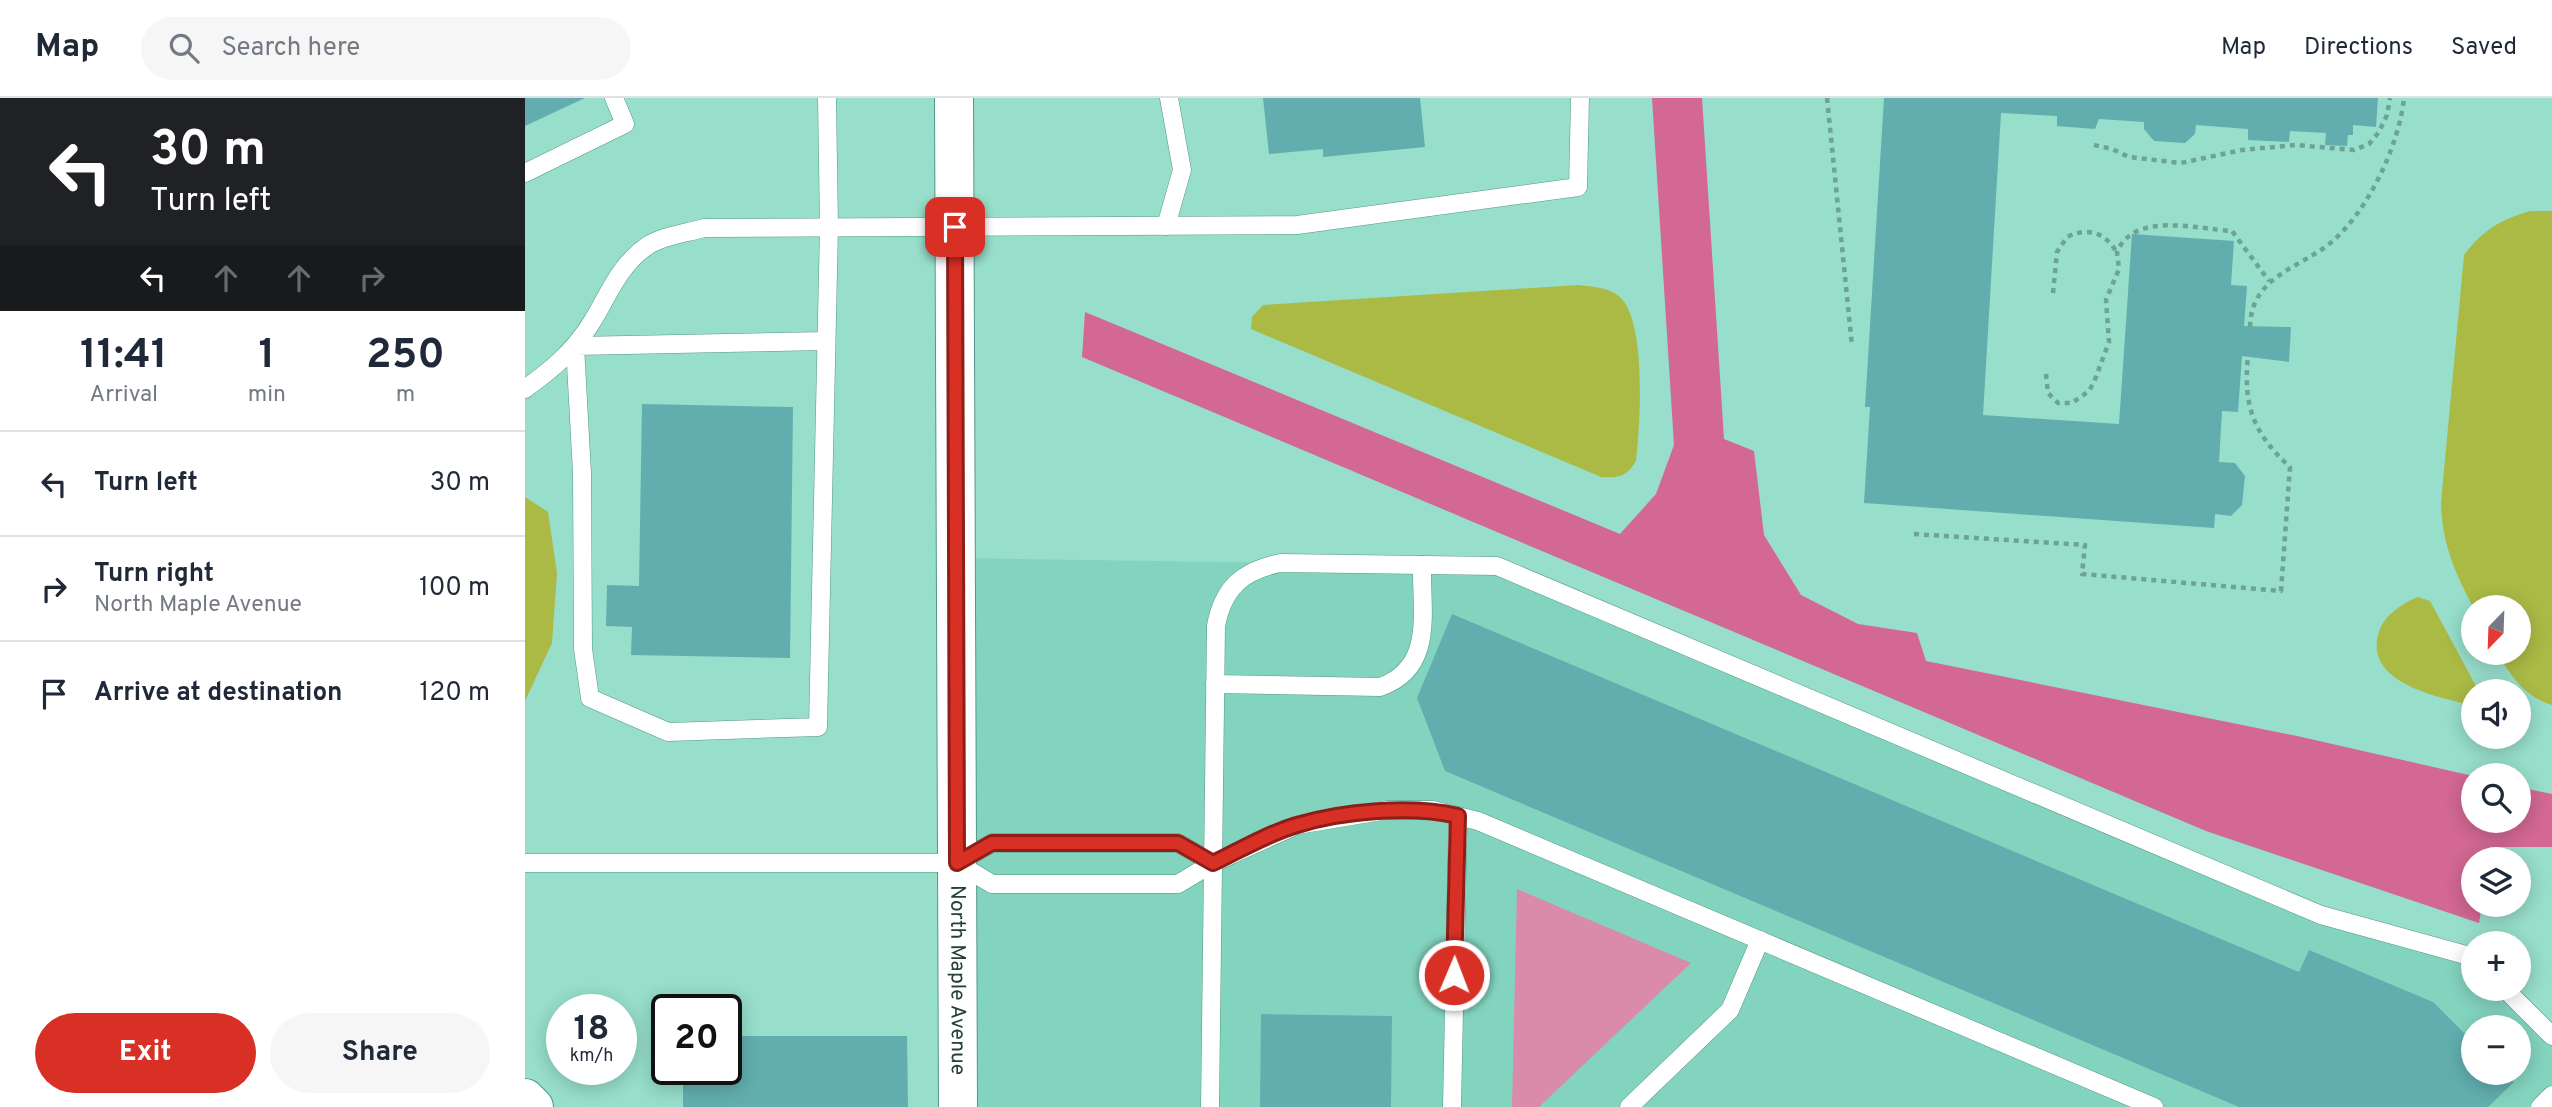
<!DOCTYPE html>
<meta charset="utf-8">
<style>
body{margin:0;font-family:Overpass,sans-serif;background:#f6f6f7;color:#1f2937;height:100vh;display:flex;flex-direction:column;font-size:26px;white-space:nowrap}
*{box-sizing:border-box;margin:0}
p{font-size:23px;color:#747a83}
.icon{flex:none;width:38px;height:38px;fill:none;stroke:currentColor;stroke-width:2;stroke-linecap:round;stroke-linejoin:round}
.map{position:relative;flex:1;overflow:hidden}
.details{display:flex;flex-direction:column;background:#fff;width:525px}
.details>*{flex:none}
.guide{background:#202124;color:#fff;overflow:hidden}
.needle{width:46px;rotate:203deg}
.buttons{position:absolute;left:1936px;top:497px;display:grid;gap:14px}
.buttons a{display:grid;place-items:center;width:70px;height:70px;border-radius:50%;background:#fff;box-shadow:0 4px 18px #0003;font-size:35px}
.speed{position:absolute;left:21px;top:896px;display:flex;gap:14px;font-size:35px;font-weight:700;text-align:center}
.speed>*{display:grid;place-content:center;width:91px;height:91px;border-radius:50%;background:#fff;box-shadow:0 4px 18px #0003;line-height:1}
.speed small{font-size:18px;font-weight:400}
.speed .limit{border:4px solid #111;border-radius:10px;background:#fff;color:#111}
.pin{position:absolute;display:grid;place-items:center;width:60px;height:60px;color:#fff;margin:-30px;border-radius:14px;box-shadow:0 4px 10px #0006}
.me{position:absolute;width:77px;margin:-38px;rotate:1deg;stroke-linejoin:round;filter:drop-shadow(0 0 5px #0008)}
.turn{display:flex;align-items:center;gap:24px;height:147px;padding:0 35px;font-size:32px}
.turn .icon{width:91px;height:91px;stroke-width:2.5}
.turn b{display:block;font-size:49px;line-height:60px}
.lanes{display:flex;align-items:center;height:66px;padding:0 35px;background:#0003;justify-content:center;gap:35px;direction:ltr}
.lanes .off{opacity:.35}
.eta{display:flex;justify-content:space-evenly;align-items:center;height:119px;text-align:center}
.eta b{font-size:42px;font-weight:700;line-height:49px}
.primary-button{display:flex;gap:14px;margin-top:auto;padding:14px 35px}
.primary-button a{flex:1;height:80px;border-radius:42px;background:#d93025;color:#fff;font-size:28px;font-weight:700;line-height:80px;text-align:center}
.primary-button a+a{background:#f6f6f7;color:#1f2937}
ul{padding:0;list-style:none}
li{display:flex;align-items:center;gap:21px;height:105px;padding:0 35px;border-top:2px solid #e0e1e3}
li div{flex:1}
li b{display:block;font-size:26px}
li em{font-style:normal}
header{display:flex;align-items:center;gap:42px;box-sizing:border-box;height:98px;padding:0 35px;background:#fff;border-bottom:2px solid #e0e1e3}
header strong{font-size:33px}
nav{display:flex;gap:38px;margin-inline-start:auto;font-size:24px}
.search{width:490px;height:63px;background:#f6f6f7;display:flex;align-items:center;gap:18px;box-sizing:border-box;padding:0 24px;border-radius:38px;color:#747a83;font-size:26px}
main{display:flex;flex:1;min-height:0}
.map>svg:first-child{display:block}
.built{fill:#83d4bf;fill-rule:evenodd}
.green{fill:#da8ba9}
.forest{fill:#d26893}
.water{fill:#abba45}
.building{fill:#62aeaf}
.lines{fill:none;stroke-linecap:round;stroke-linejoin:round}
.service-casing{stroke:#539887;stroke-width:19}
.secondary-casing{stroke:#539887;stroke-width:40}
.primary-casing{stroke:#539887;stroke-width:40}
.path{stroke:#6ca394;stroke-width:4.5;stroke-dasharray:5 5;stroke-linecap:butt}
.service{stroke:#fff;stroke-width:18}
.secondary{stroke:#fff;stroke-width:38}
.primary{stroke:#fff;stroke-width:38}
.route-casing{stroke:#8d1f18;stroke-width:18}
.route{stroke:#d93025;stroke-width:12}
.labels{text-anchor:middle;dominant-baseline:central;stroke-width:6;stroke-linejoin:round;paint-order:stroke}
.street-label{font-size:21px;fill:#234139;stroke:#d4f7ed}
</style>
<header>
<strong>Map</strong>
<div class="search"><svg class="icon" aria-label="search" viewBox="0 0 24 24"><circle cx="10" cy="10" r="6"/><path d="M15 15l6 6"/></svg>Search here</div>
<nav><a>Map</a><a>Directions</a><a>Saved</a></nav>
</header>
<main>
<section class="details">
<div class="guide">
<div class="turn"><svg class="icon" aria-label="left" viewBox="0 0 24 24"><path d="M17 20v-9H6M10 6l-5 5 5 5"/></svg><div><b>30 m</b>Turn left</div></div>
<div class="lanes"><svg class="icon" aria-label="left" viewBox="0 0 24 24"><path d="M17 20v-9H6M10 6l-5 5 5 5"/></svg><svg class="icon off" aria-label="ahead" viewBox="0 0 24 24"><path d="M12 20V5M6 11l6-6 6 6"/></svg><svg class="icon off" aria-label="ahead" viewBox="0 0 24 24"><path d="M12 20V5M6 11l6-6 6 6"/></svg><svg class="icon off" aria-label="right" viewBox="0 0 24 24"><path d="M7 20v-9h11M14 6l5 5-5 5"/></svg></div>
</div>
<div class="eta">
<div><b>11:41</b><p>Arrival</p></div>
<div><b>1</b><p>min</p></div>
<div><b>250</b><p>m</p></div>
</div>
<ul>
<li><svg class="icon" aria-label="left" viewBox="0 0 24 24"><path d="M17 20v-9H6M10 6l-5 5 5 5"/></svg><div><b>Turn left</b></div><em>30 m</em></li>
<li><svg class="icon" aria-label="right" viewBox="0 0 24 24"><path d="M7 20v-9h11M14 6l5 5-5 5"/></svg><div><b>Turn right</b><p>North Maple Avenue</p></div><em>100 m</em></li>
<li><svg class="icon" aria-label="arrive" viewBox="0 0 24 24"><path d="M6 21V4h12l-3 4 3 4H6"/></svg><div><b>Arrive at destination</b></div><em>120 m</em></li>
</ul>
<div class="primary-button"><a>Exit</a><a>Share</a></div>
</section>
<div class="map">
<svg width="2027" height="1009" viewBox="0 0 2027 1009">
<rect width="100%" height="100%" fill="#97decb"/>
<path class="built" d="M 431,460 L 972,468 L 1796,817 L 1948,859 L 1948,891 L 1980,891 L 2027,938 L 2027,1009 L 433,1009 ZM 1948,929 L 1993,929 L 1993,975 L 1948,975 Z"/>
<path class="green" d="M 992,791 L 1166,865 L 1014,1009 L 987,1009 Z"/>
<path class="forest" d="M 1127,0 L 1177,0 L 1199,341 L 1229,353 L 1239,437 L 1276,497 L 1333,526 L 1392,535 L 1401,563 L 1772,638 L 1948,678 L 1948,723 L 1993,723 L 1993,689 L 2027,696 L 2027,749 L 1965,749 L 1963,761 L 1948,761 L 1948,807 L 1957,807 L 1954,825 L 1681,733 L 557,259 L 560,214 L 1095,436 L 1131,396 L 1149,347 Z"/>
<g class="water">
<path d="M 2005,113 L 2027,113 L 2027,607 C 2000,599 1986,578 1972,555 L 1993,555 L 1993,509 L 1948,509 C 1930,474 1917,446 1916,405 L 1939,157 C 1958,132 1975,122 2005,113 Z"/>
<path d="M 1054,187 C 1067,189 1084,189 1095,199 C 1122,225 1115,327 1111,363 C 1101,379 1094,380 1076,379 L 726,231 L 727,219 L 738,207 Z"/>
<path d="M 0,399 L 23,414 L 32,475 L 27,545 L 0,603 Z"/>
<path d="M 1893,499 L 1905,503 L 1951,588 L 1948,605 L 1942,606 C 1907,598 1838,582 1854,534 C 1859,517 1878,505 1893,499 Z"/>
</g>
<g class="building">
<path d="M 0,0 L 60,0 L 0,28 Z"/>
<path d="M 738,0 L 895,0 L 900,49 L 798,59 L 798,51 L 744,56 Z"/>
<path d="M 1359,0 L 1853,0 L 1851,29 L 1828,27 L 1828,37 L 1823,37 L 1822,48 L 1800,47 L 1801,35 L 1765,33 L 1764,44 L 1723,42 L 1723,31 L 1671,27 L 1670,36 L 1660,45 L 1629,43 L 1619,31 L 1619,24 L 1574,21 L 1570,31 L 1532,28 L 1532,18 L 1476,15 L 1458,317 L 1594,326 L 1607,136 L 1709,143 L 1706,187 L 1722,188 L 1719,228 L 1766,229 L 1764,264 L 1717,258 L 1713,314 L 1697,313 L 1694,364 L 1710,365 L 1720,378 L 1717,407 L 1706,418 L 1690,416 L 1689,430 L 1339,405 L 1345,309 L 1340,309 Z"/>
<path d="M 117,306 L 268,309 L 265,560 L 106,557 L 107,529 L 81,528 L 82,487 L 114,488 Z"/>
<path d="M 927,516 L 1774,874 L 1784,852 L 1908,904 L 1948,944 L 1948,975 L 1979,975 L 1989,984 L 1963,1009 L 1714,1009 L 920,673 L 892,600 Z"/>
<path d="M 736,916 L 867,918 L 866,1009 L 735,1009 Z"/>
<path d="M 201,938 L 382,938 L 383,1009 L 158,1009 L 158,971 L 201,971 Z"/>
</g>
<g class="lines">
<g class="service-casing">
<g id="service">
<path d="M 0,75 L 100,26 L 89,0"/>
<path d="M 641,128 L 657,72 L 644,0"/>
<path d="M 301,243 L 50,248 L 57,375 L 58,551 L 65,600 L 143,634 L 293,629 L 304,129 L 302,0"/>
<path d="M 0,291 C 26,272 47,255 65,227 C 83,199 93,168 122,148 C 137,138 162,135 179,130 L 772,127 L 1053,89 L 1055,0"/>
<path d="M 690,586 L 855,589 C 910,570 896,514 897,467"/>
<path d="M 0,765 L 432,765 L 467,745 L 653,745 L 688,765"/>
<path d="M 432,765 L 467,786 L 653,786 L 688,765 L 772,727 L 862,712 L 908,712 L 953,723 L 1629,1009"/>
<path d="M 1980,891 L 2027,938"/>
<path d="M 685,1009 L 691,528 C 698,490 718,472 756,465 L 972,468 L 1796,817 L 1948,859"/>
<path d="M 927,1009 L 933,718"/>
<path d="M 1104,1009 L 1205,912 L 1235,842"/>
<path d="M 2015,1009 L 2027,997"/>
</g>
</g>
<g class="secondary-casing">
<g id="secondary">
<path id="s1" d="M 429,0 L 433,1009"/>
</g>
</g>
<g class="primary-casing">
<path id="primary" d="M 0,1000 L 9,1009"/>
</g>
<g class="path">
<path d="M 1302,0 L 1327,248"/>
<path d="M 1569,47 L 1587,51 L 1604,59 L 1656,65 L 1717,52 L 1771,47 L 1829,52 L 1844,46 L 1854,34 L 1862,17 L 1865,0"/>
<path d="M 1528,195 L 1532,154 L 1542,139 C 1563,129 1579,134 1591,153"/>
<path d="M 1725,229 C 1726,180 1771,171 1803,147 C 1842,116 1874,48 1879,0"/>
<path d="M 1521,276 L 1523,295 L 1533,305 L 1547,305 L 1564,293 L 1569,284 L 1584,244 L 1581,202 L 1594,171 L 1592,154 C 1609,113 1672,131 1707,133 L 1744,183"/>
<path d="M 1389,436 L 1560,447 L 1557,476 L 1756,493 L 1765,369 C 1728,335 1718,308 1723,258"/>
</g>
<use href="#service" class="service"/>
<use href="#secondary" class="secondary"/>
<use href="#primary" class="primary"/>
</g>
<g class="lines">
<g class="route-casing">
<path id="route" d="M 430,129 L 432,765 L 467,745 L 653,745 L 688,765 C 715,752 744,735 772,727 C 818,713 886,707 933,718 L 929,877"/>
</g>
<use href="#route" class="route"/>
</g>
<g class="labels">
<g class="street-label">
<text stroke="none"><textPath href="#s1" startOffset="882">North Maple Avenue</textPath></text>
</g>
</g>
</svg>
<div class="buttons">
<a><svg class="needle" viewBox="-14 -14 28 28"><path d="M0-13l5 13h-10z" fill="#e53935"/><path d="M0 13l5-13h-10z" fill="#747a83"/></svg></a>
<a><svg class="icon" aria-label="sound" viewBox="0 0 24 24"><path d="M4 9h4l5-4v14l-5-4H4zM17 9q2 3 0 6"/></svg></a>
<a><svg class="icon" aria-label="search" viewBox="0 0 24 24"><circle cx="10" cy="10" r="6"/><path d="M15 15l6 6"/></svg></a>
<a><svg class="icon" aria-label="layers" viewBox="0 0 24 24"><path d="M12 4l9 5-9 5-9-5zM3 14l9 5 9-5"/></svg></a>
<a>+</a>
<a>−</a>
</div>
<div class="speed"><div>18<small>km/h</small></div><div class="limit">20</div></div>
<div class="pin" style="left:430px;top:129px;background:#d93025"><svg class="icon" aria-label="arrive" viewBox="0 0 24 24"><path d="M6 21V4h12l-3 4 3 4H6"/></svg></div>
<svg class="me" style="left:929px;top:877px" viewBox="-20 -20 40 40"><circle r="17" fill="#d93025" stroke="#fff" stroke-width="3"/><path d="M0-11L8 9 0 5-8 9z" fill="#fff"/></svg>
</div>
</main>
